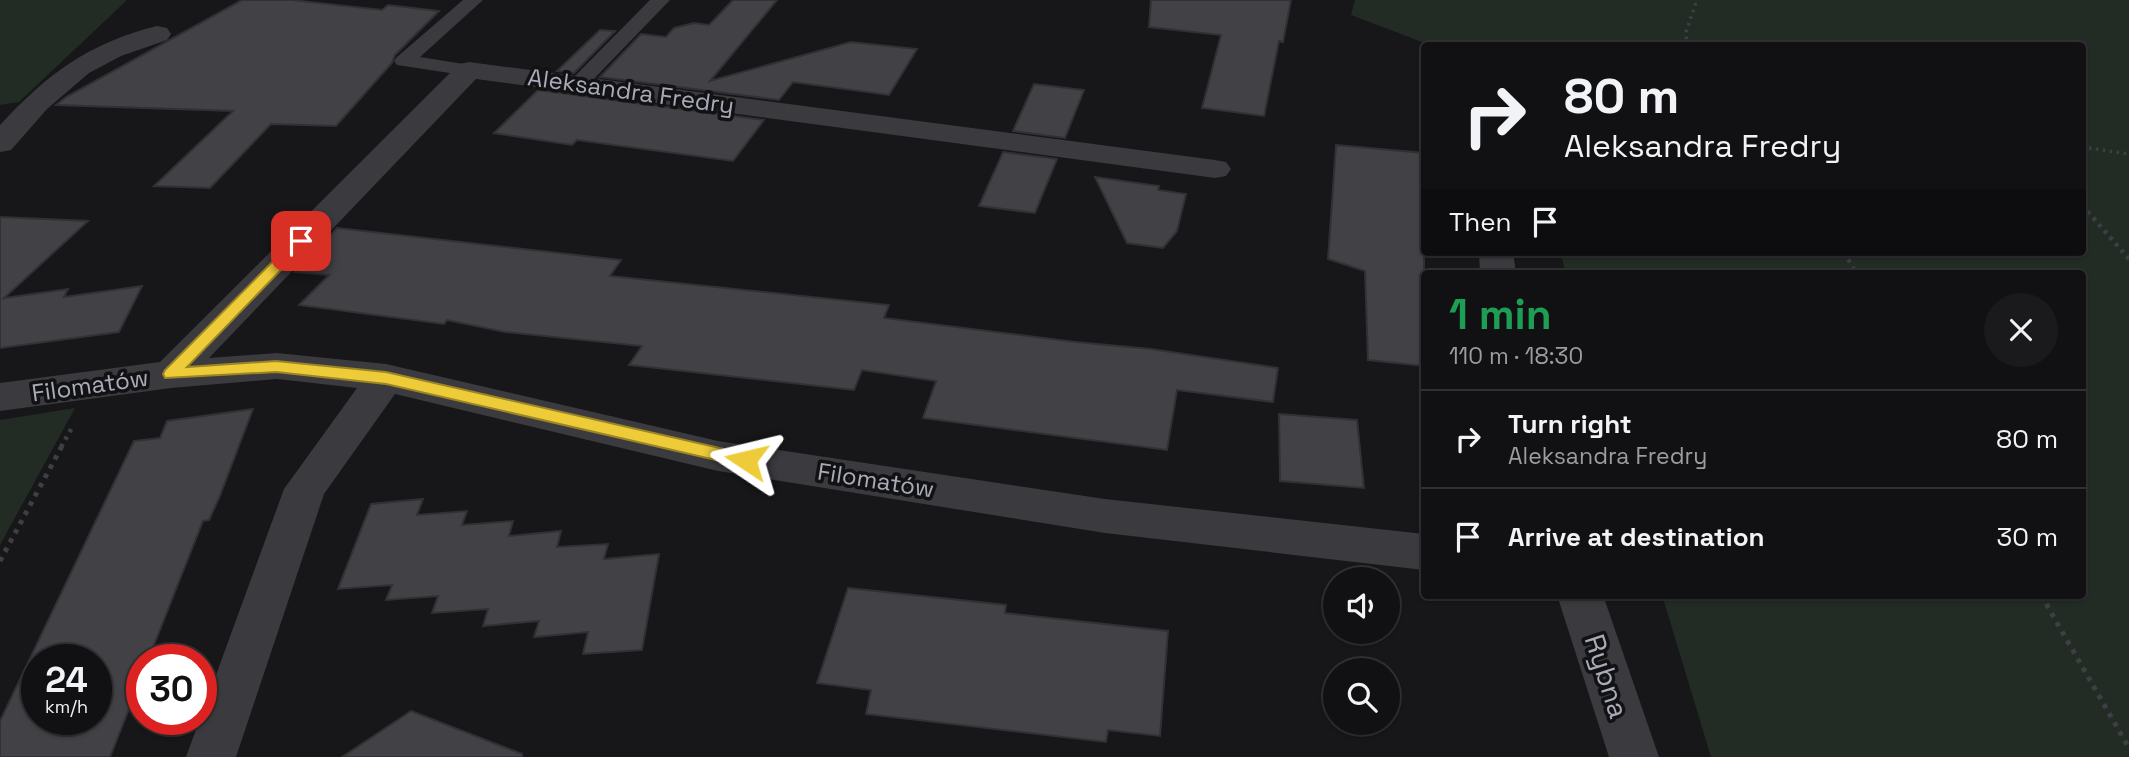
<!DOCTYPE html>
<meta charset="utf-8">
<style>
body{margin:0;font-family:"Space Grotesk",sans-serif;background:#1a1a1c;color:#f1f3f6;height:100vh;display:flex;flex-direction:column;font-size:26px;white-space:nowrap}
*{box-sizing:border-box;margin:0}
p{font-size:23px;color:#9c9da0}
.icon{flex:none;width:38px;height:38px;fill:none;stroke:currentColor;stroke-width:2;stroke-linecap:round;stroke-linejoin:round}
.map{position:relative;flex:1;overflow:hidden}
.drawer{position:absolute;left:1421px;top:270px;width:665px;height:329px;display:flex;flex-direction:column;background:#111113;border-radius:7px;box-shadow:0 2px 5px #0004,0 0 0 2px #303133}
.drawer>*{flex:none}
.hud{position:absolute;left:1421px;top:42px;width:665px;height:214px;border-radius:7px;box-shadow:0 2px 5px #0004,0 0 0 2px #303133;background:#111113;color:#f1f3f6;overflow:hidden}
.buttons{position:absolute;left:1323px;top:567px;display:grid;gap:14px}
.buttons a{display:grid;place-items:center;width:77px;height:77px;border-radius:50%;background:#111113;box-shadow:0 2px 5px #0004,0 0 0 2px #303133;font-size:35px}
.speed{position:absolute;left:21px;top:644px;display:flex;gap:14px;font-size:35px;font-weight:700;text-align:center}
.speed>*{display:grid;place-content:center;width:91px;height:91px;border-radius:50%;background:#111113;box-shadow:0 2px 5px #0004,0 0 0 2px #303133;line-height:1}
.speed small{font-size:18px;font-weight:400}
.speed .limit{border:10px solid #d22;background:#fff;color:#111}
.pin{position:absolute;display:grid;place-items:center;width:60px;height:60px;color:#fff;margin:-30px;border-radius:14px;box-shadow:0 4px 10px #0006}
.me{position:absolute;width:77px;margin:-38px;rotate:280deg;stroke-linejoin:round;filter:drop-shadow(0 0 5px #0008)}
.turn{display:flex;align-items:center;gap:24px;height:147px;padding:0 28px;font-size:32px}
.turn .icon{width:91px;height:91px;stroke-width:2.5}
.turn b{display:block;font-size:49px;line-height:60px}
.then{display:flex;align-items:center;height:66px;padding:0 28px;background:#0003;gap:14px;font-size:26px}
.round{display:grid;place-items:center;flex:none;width:74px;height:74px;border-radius:37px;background:#1a1a1c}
.summary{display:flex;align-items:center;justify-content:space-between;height:119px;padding:0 28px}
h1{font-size:42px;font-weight:800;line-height:52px;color:#1e9e55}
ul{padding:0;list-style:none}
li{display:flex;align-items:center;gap:21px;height:98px;padding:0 28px;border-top:2px solid #303133}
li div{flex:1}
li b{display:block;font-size:26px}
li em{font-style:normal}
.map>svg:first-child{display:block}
.green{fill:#232b25}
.building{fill:#414146;stroke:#313135;stroke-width:2;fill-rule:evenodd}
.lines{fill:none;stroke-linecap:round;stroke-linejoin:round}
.path-far2{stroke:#3e3f44;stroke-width:3.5;stroke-dasharray:2.5 4.5;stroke-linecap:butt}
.path-far1{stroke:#3e3f44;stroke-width:4.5;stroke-dasharray:3.5 5;stroke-linecap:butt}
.path{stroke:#3e3f44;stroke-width:5;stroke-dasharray:4.5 6;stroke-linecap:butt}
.service{fill:#3a3a3f;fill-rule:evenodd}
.minor{fill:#3a3a3f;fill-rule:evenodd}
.route{fill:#eecc39;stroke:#9b8525;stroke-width:2}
.labels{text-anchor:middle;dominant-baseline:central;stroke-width:7;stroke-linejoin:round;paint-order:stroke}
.street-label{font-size:24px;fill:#a9abb8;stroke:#121214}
.near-street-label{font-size:28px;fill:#a9abb8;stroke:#121214}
</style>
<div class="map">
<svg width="2129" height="757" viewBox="0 0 2129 757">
<rect width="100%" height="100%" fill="#171719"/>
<g class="green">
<path d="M 0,0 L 127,0 L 19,102 L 0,105 Z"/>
<path d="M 1355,0 L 2129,0 L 2129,757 L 1711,757 L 1662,595 L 2082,595 L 2082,273 L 1566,273 L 1560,252 L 2082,252 L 2082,46 L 1430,45 L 1351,15 Z"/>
<path d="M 75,408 L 0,545 L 0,420 Z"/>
</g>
<g class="building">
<path d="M 242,0 L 292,0 L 382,10 L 388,5 L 439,11 L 395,55 L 392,63 L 336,126 L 271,124 L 210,188 L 154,186 L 233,111 L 56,105 L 66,97 Z"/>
<path d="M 733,0 L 777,0 L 710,81 L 851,42 L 917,49 L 889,95 L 793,82 L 779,100 L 600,77 L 641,34 L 666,37 L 674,28 L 694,23 L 709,25 Z"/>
<path d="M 1151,0 L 1291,0 L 1283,42 L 1279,41 L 1264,116 L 1202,108 L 1221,35 L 1149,27 Z"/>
<path d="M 600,30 L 615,31 L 574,73 L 557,71 Z"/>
<path d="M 1034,84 L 1084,90 L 1065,138 L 1013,131 Z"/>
<path d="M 538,90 L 764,120 L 733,161 L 577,140 L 572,145 L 494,133 Z"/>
<path d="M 1336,145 L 1424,153 L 1424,366 L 1368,360 L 1365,271 L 1328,259 Z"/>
<path d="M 1003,152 L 1057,159 L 1035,213 L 979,206 Z"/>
<path d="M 1095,177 L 1159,186 L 1158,190 L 1186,194 L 1177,231 L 1163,248 L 1127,243 Z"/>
<path d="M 0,217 L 88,221 L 4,298 L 68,289 L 64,297 L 142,286 L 119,332 L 0,348 Z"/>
<path d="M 337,228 L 621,260 L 610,276 L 889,305 L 884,318 L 1076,342 L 1151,349 L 1278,368 L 1273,402 L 1177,390 L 1167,450 L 923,418 L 936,381 L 862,370 L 854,390 L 629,365 L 642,346 L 505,332 L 447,320 L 444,324 L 299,305 L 329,275 L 295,272 Z"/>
<path d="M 253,409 L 219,498 L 209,520 L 203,521 L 148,660 L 142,660 L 142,676 L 110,757 L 0,757 L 0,721 L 134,441 L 160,438 L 167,421 ZM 37,660 L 96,660 L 96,719 L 37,719 Z"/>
<path d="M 1279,414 L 1357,420 L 1364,488 L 1280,481 Z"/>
<path d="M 423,499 L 417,515 L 467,511 L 462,525 L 513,521 L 509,536 L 561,531 L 557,547 L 608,544 L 604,559 L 659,554 L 642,650 L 583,654 L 588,632 L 534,637 L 539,621 L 483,626 L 488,609 L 432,613 L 438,596 L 386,600 L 392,585 L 338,589 L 371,504 Z"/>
<path d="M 848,588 L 1006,605 L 1005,613 L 1168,631 L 1160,736 L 1108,730 L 1106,742 L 866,714 L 871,690 L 817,683 Z"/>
<path d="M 411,711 L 522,754 L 522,757 L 342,757 Z"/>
</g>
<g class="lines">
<g class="path-far2">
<path d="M 1687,46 L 1686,32 L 1697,0"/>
<path d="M 2082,147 L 2129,154"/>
</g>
<g class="path-far1">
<path d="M 2082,205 L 2129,259"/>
<path d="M 1844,252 L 1856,273"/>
<path d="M 61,447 L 73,426"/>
</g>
<g class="path">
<path d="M 0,561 L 62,446"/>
<path d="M 2041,595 L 2129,748"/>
</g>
<g class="service">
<path d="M 463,0 L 483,0 L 420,57 L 476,66 L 479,70 L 476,74 L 469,76 L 397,65 L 394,61 L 397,57 Z"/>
<path d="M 650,0 L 670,0 L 585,88 L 571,88 L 568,84 L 571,80 Z"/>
</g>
<g class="minor">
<path d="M 157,26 L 167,28 L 171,34 L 167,40 L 121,56 L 89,73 L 47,109 L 11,150 L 0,152 L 0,125 C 47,74 89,43 157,26 Z"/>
<path d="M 469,62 L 1215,160 L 1226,162 L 1231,169 L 1226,176 L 1215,178 L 476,79 L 209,358 L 277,353 L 386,364 L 718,441 L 1105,499 L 1424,534 L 1424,570 L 1105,533 L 718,471 L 395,394 L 324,494 L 236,757 L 186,757 L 284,489 L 357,388 L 277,379 L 171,388 L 0,411 L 0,383 L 160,362 L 459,64 Z"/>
<path d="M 1479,252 L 1513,252 L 1516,273 L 1480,273 Z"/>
<path d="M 1557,595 L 1603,595 L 1659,757 L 1609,757 Z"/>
</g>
</g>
<path class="route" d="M 301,236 L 308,241 L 306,244 L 187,367 L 276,361 L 386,372 L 746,454 L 752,456 L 754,460 L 752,465 L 746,467 L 386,384 L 276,372 L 165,378 L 163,374 L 165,370 L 296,238 Z"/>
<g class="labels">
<g class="street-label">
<text transform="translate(631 91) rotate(8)">Aleksandra Fredry</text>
<text transform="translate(90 385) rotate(-8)">Filomatów</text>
<text transform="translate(876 480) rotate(9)">Filomatów</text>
</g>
<g class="near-street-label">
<text transform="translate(1607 676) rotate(72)">Rybna</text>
</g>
</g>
</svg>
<div class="buttons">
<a><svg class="icon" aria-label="sound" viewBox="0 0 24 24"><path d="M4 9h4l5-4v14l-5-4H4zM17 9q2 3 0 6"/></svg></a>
<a><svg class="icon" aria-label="search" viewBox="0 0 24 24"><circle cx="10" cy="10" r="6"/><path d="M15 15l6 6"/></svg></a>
</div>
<div class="speed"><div>24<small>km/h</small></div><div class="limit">30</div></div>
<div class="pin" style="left:301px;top:241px;background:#d93025"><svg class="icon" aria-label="arrive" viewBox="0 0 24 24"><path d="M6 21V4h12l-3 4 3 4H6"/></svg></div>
<svg class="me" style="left:746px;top:460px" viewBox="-20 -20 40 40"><path d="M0-17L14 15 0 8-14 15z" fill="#eecc39" stroke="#fff" stroke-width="4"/></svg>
<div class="hud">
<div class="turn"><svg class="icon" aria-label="right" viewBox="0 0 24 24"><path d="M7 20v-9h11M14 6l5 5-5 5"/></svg><div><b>80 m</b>Aleksandra Fredry</div></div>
<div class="then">Then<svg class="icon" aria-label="arrive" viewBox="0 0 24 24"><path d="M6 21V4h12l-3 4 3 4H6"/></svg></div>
</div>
<section class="drawer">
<div class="summary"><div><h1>1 min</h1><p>110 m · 18:30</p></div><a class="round"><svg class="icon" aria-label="close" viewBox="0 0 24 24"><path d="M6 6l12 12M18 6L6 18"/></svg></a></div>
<ul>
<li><svg class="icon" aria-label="right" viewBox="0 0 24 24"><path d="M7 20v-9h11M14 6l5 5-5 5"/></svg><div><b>Turn right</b><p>Aleksandra Fredry</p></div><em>80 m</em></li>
<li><svg class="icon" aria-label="arrive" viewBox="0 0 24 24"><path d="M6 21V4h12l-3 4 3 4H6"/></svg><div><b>Arrive at destination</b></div><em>30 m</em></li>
</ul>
</section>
</div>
